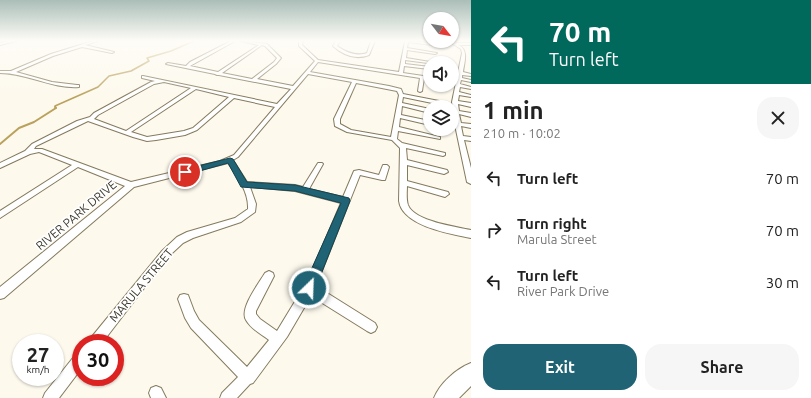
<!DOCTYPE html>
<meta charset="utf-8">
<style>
body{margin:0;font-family:Ubuntu,sans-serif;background:#f6f6f6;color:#222;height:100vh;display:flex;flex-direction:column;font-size:15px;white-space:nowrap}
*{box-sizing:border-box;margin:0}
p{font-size:13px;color:#767676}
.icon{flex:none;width:22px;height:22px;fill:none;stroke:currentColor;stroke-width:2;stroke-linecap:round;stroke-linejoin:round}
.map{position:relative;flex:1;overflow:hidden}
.drawer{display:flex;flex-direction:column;background:#fff;width:340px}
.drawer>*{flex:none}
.guide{background:#00695c;color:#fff;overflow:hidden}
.needle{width:26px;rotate:121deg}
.tools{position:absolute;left:423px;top:12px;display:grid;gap:8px}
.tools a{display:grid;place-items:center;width:36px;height:36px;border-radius:50%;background:#fff;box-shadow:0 1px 3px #0004;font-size:20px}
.speed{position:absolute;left:12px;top:334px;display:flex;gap:8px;font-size:20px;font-weight:700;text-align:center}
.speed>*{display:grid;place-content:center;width:52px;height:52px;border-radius:50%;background:#fff;box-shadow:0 1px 3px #0004;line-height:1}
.speed small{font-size:10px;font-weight:400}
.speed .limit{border:6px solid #d22;background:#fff;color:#111}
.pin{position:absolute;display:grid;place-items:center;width:34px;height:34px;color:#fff;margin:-17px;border:2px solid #fff;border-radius:50%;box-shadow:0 1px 4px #0007}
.me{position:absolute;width:44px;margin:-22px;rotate:24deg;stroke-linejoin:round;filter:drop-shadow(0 0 3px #0008)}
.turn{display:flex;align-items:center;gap:14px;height:84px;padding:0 12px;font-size:18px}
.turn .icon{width:52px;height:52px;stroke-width:2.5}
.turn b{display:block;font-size:28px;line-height:34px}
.round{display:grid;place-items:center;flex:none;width:42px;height:42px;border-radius:16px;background:#f6f6f6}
.head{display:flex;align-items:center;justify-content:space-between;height:68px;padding:0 12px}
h1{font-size:24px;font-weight:600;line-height:30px}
.primary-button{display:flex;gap:8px;margin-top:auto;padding:8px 12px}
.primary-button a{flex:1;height:46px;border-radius:16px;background:#1f6375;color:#fff;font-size:16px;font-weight:600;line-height:46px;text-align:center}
.primary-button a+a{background:#f6f6f6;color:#222}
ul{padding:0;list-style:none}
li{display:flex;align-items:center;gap:12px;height:52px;padding:0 12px}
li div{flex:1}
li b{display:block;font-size:15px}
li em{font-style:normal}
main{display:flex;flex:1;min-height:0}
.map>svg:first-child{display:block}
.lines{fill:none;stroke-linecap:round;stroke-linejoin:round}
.stream-far1{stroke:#baa15c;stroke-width:1.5}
.stream{stroke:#baa15c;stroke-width:2}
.street-casing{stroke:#847a5e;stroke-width:2}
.secondary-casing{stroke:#847a5e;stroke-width:2}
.street{fill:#fff;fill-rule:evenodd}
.secondary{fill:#fff;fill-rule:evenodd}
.route{fill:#1f6375;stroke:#14404c}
.labels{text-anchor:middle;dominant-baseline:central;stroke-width:3.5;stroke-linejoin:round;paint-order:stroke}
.street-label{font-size:12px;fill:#3e3a2e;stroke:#fff}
</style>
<main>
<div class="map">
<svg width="471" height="398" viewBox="0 0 471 398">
<rect width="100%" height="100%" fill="#fdf9ed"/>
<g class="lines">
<path class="stream-far1" d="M 56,108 L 55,106 L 98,87 L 109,76 L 131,71 L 149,61 L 147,58 L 171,51 L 194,41"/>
<path class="stream" d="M 0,144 L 19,128 L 34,122 L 56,108 L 55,107"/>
<g class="street-casing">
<g id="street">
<path d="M 10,41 L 16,41 L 0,45 L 0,43 Z"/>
<path d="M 93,41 L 98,41 L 85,45 L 114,52 L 112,53 L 82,47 L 53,56 L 16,72 L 52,82 L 77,85 L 79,85 L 79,87 C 52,89 27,73 0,73 L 0,71 L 11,71 L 51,54 Z"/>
<path d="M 231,41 L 235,41 L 190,66 L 218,72 L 259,45 L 240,41 L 267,44 L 281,58 L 276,64 L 257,79 L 293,86 L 315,61 L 299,46 L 299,41 L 303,41 L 302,45 L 318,60 L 399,72 L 405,41 L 434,43 L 433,45 L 408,42 L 407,48 L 437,53 L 435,54 L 407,50 L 406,58 L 430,62 L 428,63 L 405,60 L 405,64 L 430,67 L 429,69 L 404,66 L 403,73 L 430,77 L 430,79 L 424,78 L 422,91 L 420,92 L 418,91 L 420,78 L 318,62 L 310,72 L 389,86 L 401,89 L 403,94 L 439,101 L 439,103 L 437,104 L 403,97 L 402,103 L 430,109 L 430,113 L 402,106 L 401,115 L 430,121 L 430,125 L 400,118 L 399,127 L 440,137 L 440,139 L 398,131 L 397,139 L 402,143 L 445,153 L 445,155 L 443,156 L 406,148 L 407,160 L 447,170 L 448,172 L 444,174 L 407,165 L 407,181 L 448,192 L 449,194 L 445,197 L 407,186 C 407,191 406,199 408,205 C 414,221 456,227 471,230 L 471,238 C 451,234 402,226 399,201 L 400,148 L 392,140 L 347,132 L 335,126 L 334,119 L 352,82 L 308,74 L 238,157 L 233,160 L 247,182 L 295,185 L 303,187 L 318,163 L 322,163 L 323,164 L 309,189 L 343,197 L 354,171 L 359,170 L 379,175 L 383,165 L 387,165 L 389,167 L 385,180 L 382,180 L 360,175 L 316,286 L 375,323 L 377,327 L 375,331 L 371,333 L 367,331 L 311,296 L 287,337 L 253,383 L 250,384 L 237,398 L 220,398 L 222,393 L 238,377 L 191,328 L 185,318 L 178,299 L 180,295 L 184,294 L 188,295 L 194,311 L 199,320 L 247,367 L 269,340 C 261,334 251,329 246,320 C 239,309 259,283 265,273 L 269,271 L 273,273 L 274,276 L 256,311 L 256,314 L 260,319 L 277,331 L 308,280 L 341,203 L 295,191 L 250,187 L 256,204 L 255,212 L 241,222 L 193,238 L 183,243 L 168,257 L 102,343 L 88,343 L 90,339 L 162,251 L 177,237 L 187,232 L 235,218 L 248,209 C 249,192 237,176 228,163 L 134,187 L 4,298 L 0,299 L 0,287 L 125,186 L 78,167 L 0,218 L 0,211 L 72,165 L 39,152 L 30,154 L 0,168 L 0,163 L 25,151 L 32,144 L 77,121 L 90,117 L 94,113 L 151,82 L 155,81 L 142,78 L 142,76 L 143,76 L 277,104 L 291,89 L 219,75 L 217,75 L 215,74 L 166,64 L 168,63 L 186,66 L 190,62 ZM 262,45 L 265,46 L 277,58 L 274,62 L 252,79 L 222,73 ZM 164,82 L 191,88 L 126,131 L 94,119 L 98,115 L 154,84 ZM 356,83 L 397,91 L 399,95 L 391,137 L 351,130 L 340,124 L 340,119 ZM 196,89 L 229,97 L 193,128 L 184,131 L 147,137 L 131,132 ZM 234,98 L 275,107 L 234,155 L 220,161 L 131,182 L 42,149 L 34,149 L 36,146 L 88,121 L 133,137 L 147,141 L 156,140 L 185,135 L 197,130 Z"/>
<path d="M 336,41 L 340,41 L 337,46 C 346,52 356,57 367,53 L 371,41 L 375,41 L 369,55 C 356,60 343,55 333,46 Z"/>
<path d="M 448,41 L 452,41 L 456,43 L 471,43 L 471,45 L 459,45 C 469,51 464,63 463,72 L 471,74 L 471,76 L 462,75 L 462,78 L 471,80 L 471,82 L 461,80 L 460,84 L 471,87 L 471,89 L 460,87 L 459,92 L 471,95 L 471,97 L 459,95 L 458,101 L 471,103 L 471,107 L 458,104 L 459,111 L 471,113 L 471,117 L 459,114 L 461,123 L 471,124 L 471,128 L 461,126 L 463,136 L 471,137 L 471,141 L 464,140 L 471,168 L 471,184 L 467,182 L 455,125 L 454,124 L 455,123 L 452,102 L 462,53 L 461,49 Z"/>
<path d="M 81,353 L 81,369 L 59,398 L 43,398 L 45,393 L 76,354 Z"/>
<path d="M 156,386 L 161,388 L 166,398 L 151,398 L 149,393 L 151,388 Z"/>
</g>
</g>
<g class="secondary-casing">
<path id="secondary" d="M 471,363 L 471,386 L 459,398 L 434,398 C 440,383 456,369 471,363 Z"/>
</g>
<use href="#street" class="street"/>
<use href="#secondary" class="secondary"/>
</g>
<linearGradient id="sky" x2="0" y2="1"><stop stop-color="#abbeb8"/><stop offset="0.42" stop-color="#fefcf7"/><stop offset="1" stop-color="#fefcf7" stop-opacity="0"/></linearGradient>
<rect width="471" height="97" fill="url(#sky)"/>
<path class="route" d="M 230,158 L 233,159 L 247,182 L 295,185 L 349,198 L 350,201 L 314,292 L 309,294 L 305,292 L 303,288 L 341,203 L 295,191 L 241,187 L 228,163 L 185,175 L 181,172 L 182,170 Z"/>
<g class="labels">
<g class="street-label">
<text transform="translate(76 215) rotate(-40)">RIVER PARK DRIVE</text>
<text transform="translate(141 285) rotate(-50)">MARULA STREET</text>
</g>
</g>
</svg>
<div class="tools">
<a><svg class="needle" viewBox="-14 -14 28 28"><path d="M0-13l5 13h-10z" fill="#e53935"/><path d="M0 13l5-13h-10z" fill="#767676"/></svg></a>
<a><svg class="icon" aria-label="sound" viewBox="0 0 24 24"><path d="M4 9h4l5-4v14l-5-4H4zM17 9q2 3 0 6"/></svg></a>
<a><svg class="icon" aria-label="layers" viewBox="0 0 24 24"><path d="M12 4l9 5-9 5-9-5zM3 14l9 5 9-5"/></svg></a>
</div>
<div class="speed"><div>27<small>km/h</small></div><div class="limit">30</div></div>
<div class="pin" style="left:185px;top:172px;background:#d93025"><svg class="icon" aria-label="arrive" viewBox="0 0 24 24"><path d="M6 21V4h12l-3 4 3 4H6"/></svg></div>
<svg class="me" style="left:309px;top:288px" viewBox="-20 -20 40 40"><circle r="17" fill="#1f6375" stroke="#fff" stroke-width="3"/><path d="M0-11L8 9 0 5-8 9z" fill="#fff"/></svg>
</div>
<section class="drawer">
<div class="guide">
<div class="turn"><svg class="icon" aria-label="left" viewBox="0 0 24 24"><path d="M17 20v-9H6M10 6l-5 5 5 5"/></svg><div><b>70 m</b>Turn left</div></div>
</div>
<div class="head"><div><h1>1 min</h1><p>210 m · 10:02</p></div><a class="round"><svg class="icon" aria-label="close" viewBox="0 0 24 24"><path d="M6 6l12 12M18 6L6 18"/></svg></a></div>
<ul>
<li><svg class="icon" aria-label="left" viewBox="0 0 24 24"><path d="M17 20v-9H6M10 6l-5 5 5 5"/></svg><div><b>Turn left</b></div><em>70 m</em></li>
<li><svg class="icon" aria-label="right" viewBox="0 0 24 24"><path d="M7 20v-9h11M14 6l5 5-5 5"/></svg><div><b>Turn right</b><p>Marula Street</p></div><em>70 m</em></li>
<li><svg class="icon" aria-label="left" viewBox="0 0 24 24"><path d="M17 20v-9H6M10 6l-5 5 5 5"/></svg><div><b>Turn left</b><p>River Park Drive</p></div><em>30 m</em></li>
</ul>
<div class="primary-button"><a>Exit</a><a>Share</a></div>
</section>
</main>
